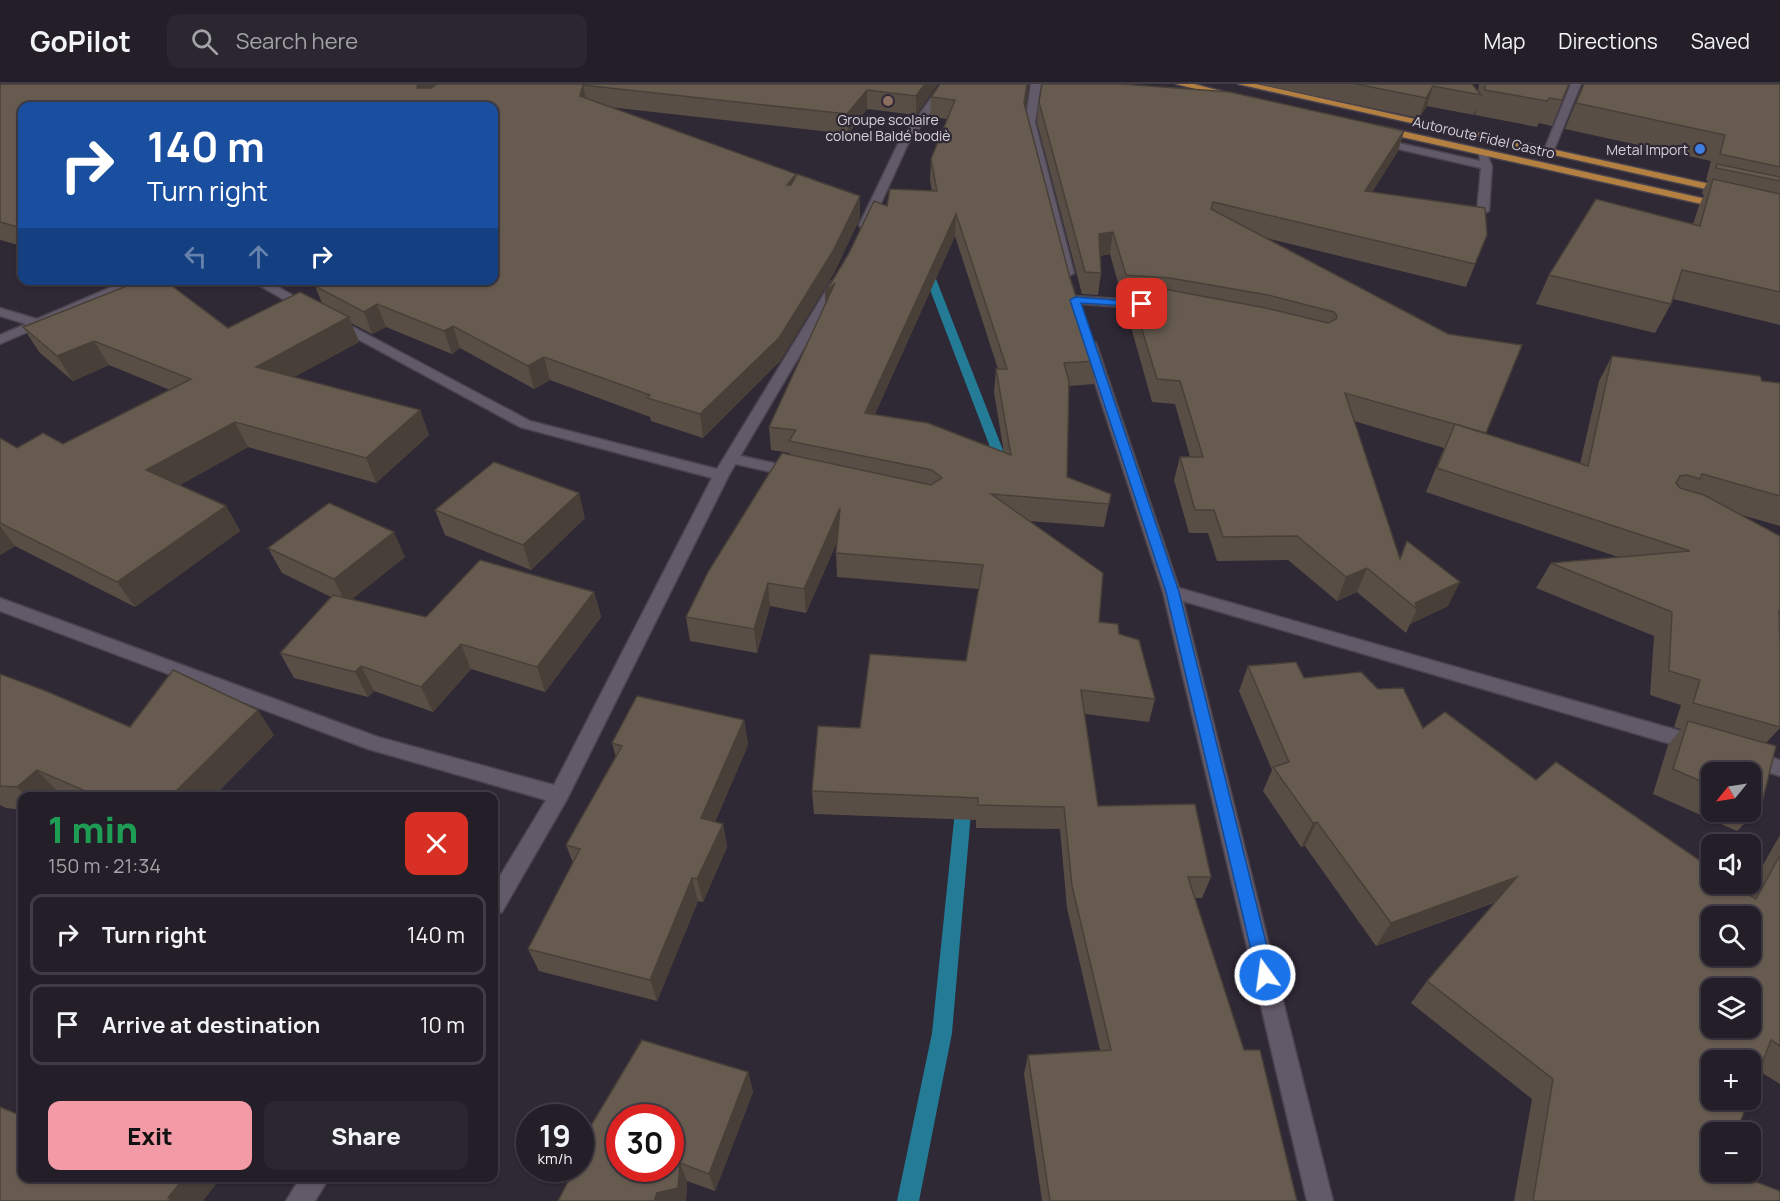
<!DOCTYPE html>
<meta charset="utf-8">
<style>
body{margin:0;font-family:Manrope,sans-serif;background:#2b2730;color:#f1f3f6;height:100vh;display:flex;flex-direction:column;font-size:22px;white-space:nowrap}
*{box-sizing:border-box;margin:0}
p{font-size:20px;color:#a3a2a8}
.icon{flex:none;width:33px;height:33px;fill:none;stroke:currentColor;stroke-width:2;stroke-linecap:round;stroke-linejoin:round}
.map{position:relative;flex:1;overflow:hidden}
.side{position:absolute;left:18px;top:708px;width:480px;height:390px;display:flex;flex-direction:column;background:#231e28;border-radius:12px;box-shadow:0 2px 4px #0004,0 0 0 2px #403c45}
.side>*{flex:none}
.top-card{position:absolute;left:18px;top:18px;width:480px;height:183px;border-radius:12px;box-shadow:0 2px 4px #0004,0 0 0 2px #403c45;background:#1a4fa0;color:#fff;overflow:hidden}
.needle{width:39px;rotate:240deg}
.controls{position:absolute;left:1701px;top:678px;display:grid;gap:12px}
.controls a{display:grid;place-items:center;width:60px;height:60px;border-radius:12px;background:#231e28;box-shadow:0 2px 4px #0004,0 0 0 2px #403c45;font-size:30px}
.speed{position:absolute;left:516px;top:1020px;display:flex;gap:12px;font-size:30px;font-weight:700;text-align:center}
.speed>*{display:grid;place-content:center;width:78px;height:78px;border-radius:50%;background:#231e28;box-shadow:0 2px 4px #0004,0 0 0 2px #403c45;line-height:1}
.speed small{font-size:15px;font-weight:400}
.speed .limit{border:9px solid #d22;background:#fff;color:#111}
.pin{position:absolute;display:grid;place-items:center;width:51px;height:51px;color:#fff;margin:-26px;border-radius:12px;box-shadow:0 3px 9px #0006}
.me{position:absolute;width:66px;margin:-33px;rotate:346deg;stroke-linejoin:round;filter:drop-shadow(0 0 4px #0008)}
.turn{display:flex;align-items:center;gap:21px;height:126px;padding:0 30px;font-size:27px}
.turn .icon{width:78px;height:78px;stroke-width:2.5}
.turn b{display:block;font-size:42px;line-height:51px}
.lanes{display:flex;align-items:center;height:57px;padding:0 30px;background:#0003;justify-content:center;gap:30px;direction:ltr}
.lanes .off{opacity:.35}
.round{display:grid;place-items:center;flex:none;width:63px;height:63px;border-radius:12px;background:#2b2730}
.headline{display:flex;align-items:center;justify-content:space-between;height:102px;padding:0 30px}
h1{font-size:36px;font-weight:800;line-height:45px;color:#1e9e55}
.action{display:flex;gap:12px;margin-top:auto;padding:12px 30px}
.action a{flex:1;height:69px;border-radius:12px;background:#f39aa7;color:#111;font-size:24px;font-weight:800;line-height:69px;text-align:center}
.action a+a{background:#2b2730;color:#f1f3f6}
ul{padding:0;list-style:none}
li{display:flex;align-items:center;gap:18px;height:81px;margin:0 12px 9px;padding:0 18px;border:3px solid #403c45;border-radius:12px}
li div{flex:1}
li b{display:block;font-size:22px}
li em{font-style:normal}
header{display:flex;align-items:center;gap:36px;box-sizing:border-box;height:84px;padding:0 30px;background:#231e28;border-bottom:2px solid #403c45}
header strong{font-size:28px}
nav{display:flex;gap:33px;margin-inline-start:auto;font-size:21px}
.search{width:420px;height:54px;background:#2b2730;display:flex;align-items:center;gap:15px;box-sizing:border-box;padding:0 21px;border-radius:12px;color:#a3a2a8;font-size:22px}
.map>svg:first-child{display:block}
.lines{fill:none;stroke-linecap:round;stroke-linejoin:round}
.stream{fill:#237b95;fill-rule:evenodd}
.lane-casing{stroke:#49434d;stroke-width:3}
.street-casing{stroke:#49434d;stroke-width:3}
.highway-casing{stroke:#49434d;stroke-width:3}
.lane{fill:#625a68;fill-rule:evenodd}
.street{fill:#625a68;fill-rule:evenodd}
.highway{fill:#b48041;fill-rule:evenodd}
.wall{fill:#594e45;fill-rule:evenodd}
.shaded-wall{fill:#484038}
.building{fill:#675b50;stroke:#484038;stroke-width:1.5;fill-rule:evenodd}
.route{fill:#1a73e8;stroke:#114b97;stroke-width:1.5}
.education-dot{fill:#8d6e63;stroke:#2f2835;stroke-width:2}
.shop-dot{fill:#3f7fe0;stroke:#2f2835;stroke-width:2}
.labels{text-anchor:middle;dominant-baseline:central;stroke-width:4.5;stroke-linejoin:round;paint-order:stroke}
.far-poi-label{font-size:14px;fill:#d7d2da;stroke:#2f2835}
.far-street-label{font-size:14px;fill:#d7d2da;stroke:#2f2835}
</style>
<header>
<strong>GoPilot</strong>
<div class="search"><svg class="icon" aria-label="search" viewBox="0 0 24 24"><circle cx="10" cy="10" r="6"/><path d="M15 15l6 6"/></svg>Search here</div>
<nav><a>Map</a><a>Directions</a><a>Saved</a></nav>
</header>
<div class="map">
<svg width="1780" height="1117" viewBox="0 0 1780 1117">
<rect width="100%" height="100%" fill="#2f2835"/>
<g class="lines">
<g class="stream">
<path d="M 926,179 L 931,182 L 1010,384 L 1009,387 L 1004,388 L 998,384 L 921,182 Z"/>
<path d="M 964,710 L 970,712 L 972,717 L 952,949 L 919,1117 L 897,1117 L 932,949 L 956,717 L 958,712 Z"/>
</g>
<g class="lane-casing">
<g id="lane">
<path d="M 1376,54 L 1480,77 L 1479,70 L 1487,70 L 1492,82 L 1489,127 L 1483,130 L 1477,127 L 1481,84 L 1372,59 L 1372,55 Z"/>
<path d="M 1075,212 L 1149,217 L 1156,221 L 1149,225 L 1070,219 L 1069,216 Z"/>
<path d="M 732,370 L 797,384 L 805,389 L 797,394 L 727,378 L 724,375 L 727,372 Z"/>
</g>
</g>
<g class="street-casing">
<g id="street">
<path d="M 941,0 L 951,0 L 908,60 L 871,141 L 869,144 L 861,144 L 859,141 L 898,60 Z"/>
<path d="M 1031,0 L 1041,0 L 1035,38 L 1074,189 L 1068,193 L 1062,189 L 1025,38 Z"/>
<path d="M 1571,0 L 1581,0 L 1554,66 L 1553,68 L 1545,68 L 1544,66 Z"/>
<path d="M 837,194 L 843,198 L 729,391 L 566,717 L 502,828 L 494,831 L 494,802 L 546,716 L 368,665 L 0,527 L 0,514 L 378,653 L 554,701 L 712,394 L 520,343 L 328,239 L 330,236 L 340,236 L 530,337 L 717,385 L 831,198 Z"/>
<path d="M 128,196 L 146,196 L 0,260 L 0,251 L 26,240 L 0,232 L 0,224 L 37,235 Z"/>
<path d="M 250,196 L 266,196 L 315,224 L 313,227 L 303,227 Z"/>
<path d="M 1089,255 L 1096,259 L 1179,504 L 1698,652 L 1705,655 L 1708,660 L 1705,665 L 1698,668 L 1183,517 L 1333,1117 L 1307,1117 L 1163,508 L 1082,259 Z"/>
<path d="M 1748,666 L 1780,676 L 1780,692 L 1741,680 L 1738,674 L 1741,668 Z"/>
<path d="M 300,1094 L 329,1094 L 315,1117 L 286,1117 Z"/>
</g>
</g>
<g class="highway-casing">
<g id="highway">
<path d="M 1176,0 L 1194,0 L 1240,12 L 1235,15 Z"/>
<path d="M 1238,0 L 1256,0 L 1728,104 L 1734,107 L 1728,110 Z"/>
<path d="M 1379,42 L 1724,119 L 1730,122 L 1724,125 L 1375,47 L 1374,45 Z"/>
</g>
</g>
<use href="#lane" class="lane"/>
<use href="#street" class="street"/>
<use href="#highway" class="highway"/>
</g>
<g class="wall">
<path d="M 0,0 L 938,0 L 916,31 L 867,25 L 848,50 L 609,23 L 860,134 L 834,189 L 780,277 L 703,354 L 651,337 L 650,333 L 550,296 L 534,305 L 460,264 L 452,270 L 386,243 L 372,250 L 351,239 L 359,258 L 294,293 L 420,326 L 429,351 L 376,399 L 248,363 L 180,401 L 226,422 L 240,447 L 135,523 L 15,462 L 0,471 L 0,354 L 17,364 L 63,360 L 170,306 L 109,281 L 73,297 L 39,268 L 23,243 L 228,244 L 322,219 L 315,202 L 494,196 L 494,22 L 22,22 L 22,162 L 0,156 Z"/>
<path d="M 1259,0 L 1472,0 L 1478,7 L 1479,0 L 1569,0 L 1552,42 L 1539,39 L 1537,43 L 1475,31 L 1476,24 L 1474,31 L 1427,22 L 1419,34 Z"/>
<path d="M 1583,0 L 1780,0 L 1780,241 L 1673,215 L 1671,220 L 1655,249 L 1536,220 L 1549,191 L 1693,140 L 1699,122 L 1704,111 L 1702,110 L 1703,106 L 1708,97 L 1706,96 L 1711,77 L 1565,45 L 1583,1 Z"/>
<path d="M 931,13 L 1025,22 L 1070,194 L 1097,277 L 1094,300 L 1069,302 L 1067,393 L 1111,410 L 1104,443 L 1029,437 L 1099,538 L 1119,550 L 1155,615 L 1149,638 L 1085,630 L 1098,722 L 1211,793 L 1202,814 L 1195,814 L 1244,966 L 1297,1117 L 1042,1117 L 1024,990 L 1028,971 L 1100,966 L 1067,824 L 1060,745 L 976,744 L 976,736 L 814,730 L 812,707 L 860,644 L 966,577 L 979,505 L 837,493 L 836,469 L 837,458 L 806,529 L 770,522 L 757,569 L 690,557 L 686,533 L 790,371 L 790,369 L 771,366 L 769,343 L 887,122 L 932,107 L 930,96 L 931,75 L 947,35 L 930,33 ZM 955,152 L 998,285 L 996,285 L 994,308 L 1004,369 L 875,330 Z"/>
<path d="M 1039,18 L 1404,47 L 1398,67 L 1372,108 L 1487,151 L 1466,203 L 1266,154 L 1486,350 L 1580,380 L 1599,297 L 1612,272 L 1762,297 L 1780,299 L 1780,442 L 1738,430 L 1780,452 L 1780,644 L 1766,659 L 1761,723 L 1737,747 L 1653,710 L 1668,661 L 1681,645 L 1674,643 L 1681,621 L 1650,611 L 1654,552 L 1536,504 L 1551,479 L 1618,473 L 1426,408 L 1444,364 L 1354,337 L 1400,474 L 1407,457 L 1448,522 L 1410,540 L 1406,549 L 1357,508 L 1337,517 L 1288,476 L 1217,477 L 1208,449 L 1189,449 L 1174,396 L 1180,373 L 1190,373 L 1175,320 L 1152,318 L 1126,225 L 1128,213 L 1122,213 L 1110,170 L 1100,172 L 1101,189 L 1098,211 L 1082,210 L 1037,38 ZM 1712,688 L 1750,688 L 1750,728 L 1712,728 Z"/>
<path d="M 435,426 L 585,434 L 531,486 L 445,451 Z"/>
<path d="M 268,464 L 405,473 L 352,515 L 426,533 L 594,508 L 601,533 L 545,608 L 471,585 L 433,628 L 374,607 L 368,613 L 294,594 L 280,569 L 331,513 L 282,489 Z"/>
<path d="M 1248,582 L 1304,594 L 1378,605 L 1423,644 L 1536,696 L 1747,809 L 1780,751 L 1780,1000 L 1759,987 L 1712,1088 L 1780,1117 L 1514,1117 L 1532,1015 L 1411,919 L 1427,897 L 1496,818 L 1376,862 L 1305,762 L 1301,763 L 1263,707 L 1272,686 L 1239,607 Z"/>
<path d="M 0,590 L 130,643 L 274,651 L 214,712 L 64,712 L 60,710 L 57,712 L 22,712 L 22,726 L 6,724 L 0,721 Z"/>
<path d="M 744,636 L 748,661 L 715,738 L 723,740 L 727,763 L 703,818 L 698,817 L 657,917 L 539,887 L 528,865 L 573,779 L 566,761 L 616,673 L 612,659 Z"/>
<path d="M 748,988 L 753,1008 L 715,1107 L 687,1097 L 686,1117 L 558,1117 L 587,1062 L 583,1055 Z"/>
</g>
<g class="shaded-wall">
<path d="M 418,0 L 451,0 L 423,20 L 417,4 Z"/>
<path d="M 925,0 L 938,0 L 916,31 L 916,12 Z"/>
<path d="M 1027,0 L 1029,0 L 1023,39 L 1024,19 Z"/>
<path d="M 583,1 L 587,20 L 580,12 Z"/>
<path d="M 1433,2 L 1427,22 L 1419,34 L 1426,14 Z"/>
<path d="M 867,6 L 867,25 L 848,50 L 847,30 Z"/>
<path d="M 1404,47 L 1398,67 L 1359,129 L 1365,107 Z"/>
<path d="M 796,90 L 788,122 L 787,101 Z"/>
<path d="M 860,112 L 860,134 L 834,189 L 780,277 L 703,354 L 700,330 Z"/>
<path d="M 956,130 L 955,152 L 865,352 L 865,329 Z"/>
<path d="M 1113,148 L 1110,170 L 1096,172 L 1099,150 Z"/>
<path d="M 835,199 L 826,231 L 825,209 Z"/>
<path d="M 377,220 L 386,243 L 372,250 L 364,228 Z"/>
<path d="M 349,233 L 359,258 L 267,308 L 256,283 Z"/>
<path d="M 453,242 L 460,264 L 452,270 L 444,247 Z"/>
<path d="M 94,257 L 109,281 L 73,297 L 57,272 Z"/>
<path d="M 544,273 L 550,296 L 534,305 L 528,282 Z"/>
<path d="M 420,326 L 429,351 L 376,399 L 366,374 Z"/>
<path d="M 235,338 L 248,363 L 162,411 L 146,386 Z"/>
<path d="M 579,409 L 585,434 L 531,486 L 523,461 Z"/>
<path d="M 226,422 L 240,447 L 135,523 L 117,498 Z"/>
<path d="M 840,424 L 841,448 L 806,529 L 804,505 Z"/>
<path d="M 0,442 L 15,462 L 0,471 Z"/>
<path d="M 394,448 L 405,473 L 346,520 L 334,495 Z"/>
<path d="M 1367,484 L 1357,508 L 1337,517 L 1346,493 Z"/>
<path d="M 1460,498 L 1448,522 L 1410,540 L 1417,525 L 1415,519 Z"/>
<path d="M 768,499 L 770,522 L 757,569 L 754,545 Z"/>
<path d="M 594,508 L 601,533 L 545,608 L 537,583 Z"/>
<path d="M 461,560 L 471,585 L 433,628 L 421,603 Z"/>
<path d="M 361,582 L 374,607 L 368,613 L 355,588 Z"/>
<path d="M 258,626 L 274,651 L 214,712 L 171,712 Z"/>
<path d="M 744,636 L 748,661 L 706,758 L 701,734 Z"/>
<path d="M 37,686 L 60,710 L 57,712 L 26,712 L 17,703 Z"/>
<path d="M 1317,738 L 1305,762 L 1301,763 L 1313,739 Z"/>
<path d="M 723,740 L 727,763 L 703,818 L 697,795 Z"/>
<path d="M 1517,793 L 1499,816 L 1376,862 L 1391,839 Z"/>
<path d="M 692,794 L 698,817 L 657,917 L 650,896 Z"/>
<path d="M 748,988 L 753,1008 L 715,1107 L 709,1090 Z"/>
<path d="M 680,1079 L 687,1097 L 686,1117 L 654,1117 L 657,1109 Z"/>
<path d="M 184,1094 L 221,1094 L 203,1117 L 169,1117 L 168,1114 Z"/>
</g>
<g class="building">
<path d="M 0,0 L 418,0 L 417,4 L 431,4 L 437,0 L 925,0 L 916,12 L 867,6 L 847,30 L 583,1 L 580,12 L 796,90 L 787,101 L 791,101 L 797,90 L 860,112 L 833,167 L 779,254 L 700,330 L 647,314 L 650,311 L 544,273 L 528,282 L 453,242 L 444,247 L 377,220 L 364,228 L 315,202 L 326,196 L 494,196 L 494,22 L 22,22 L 22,144 L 0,138 Z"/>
<path d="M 940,0 L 1027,0 L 1024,19 L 1070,194 L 1097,277 L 1064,279 L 1069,297 L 1067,393 L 1111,410 L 1109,420 L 991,410 L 1103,489 L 1099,538 L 1118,540 L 1119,550 L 1139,556 L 1155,615 L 1081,606 L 1098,722 L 1195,720 L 1211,793 L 1188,793 L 1244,966 L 1260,966 L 1297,1117 L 1050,1117 L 1028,971 L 1111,966 L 1072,802 L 1064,723 L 978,721 L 978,714 L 812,707 L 818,642 L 860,644 L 870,570 L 966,577 L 983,481 L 836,469 L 840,424 L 804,505 L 768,499 L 754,545 L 686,533 L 708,488 L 782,369 L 931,401 L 942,394 L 932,386 L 789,357 L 796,346 L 769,343 L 835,199 L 825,209 L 849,169 L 874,117 L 887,122 L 890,105 L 937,107 L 931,75 L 955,16 L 931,13 ZM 956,130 L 1007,285 L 996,285 L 1011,371 L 928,339 L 865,329 Z"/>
<path d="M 1042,0 L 1121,0 L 1230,8 L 1404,47 L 1365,107 L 1485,124 L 1487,151 L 1475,180 L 1213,118 L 1211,125 L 1448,250 L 1522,261 L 1486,349 L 1345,309 L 1400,475 L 1407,457 L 1460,498 L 1415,519 L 1417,525 L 1367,484 L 1346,493 L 1297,452 L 1223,453 L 1214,426 L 1195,426 L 1180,373 L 1203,373 L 1180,297 L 1157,295 L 1129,203 L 1169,206 L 1266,224 L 1328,239 L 1336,235 L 1337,232 L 1334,228 L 1268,211 L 1170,194 L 1126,191 L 1113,148 L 1099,150 L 1101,189 L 1085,188 L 1039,18 Z"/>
<path d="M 1356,0 L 1472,0 L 1481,11 L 1433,2 L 1426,14 Z"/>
<path d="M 1485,0 L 1569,0 L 1562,16 L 1549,14 L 1547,17 L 1485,6 Z"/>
<path d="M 1584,0 L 1780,0 L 1780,83 L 1720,70 L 1725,51 L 1576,19 Z"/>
<path d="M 1717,80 L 1780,93 L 1780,97 L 1716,84 Z"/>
<path d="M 1713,95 L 1780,110 L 1780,208 L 1682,186 L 1671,220 L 1549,191 L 1596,115 L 1700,142 Z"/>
<path d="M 142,196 L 164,196 L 228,244 L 300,208 L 349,233 L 256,283 L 420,326 L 366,374 L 235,338 L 146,386 L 226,422 L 117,498 L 0,439 L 0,354 L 17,364 L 43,349 L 63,360 L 191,295 L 94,257 L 57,272 L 23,243 Z"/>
<path d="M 1612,272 L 1760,292 L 1762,297 L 1780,299 L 1780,412 L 1702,390 L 1700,395 L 1687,391 L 1680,392 L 1676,399 L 1680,404 L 1704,411 L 1780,452 L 1780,528 L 1779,527 L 1780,559 L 1780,643 L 1693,619 L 1700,596 L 1669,587 L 1672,528 L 1551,479 L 1690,467 L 1437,384 L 1455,340 L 1588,382 Z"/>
<path d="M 494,378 L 579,409 L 523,461 L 435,426 Z"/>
<path d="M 329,419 L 394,448 L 334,495 L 268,464 Z"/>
<path d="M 480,476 L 594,508 L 537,583 L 461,560 L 421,603 L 361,582 L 355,588 L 280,569 L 333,511 L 426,533 Z"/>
<path d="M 1296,578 L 1304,594 L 1361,588 L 1378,605 L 1403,604 L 1423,644 L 1445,628 L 1536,696 L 1556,678 L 1712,785 L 1712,800 L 1733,800 L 1756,815 L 1780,771 L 1780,962 L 1771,956 L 1750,1011 L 1750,976 L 1712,976 L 1712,1016 L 1749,1016 L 1736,1048 L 1712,1048 L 1712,1088 L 1730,1088 L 1780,1107 L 1780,1117 L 1533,1117 L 1553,995 L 1427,897 L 1517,793 L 1391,839 L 1317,738 L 1313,739 L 1273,683 L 1289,678 L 1248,582 ZM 1712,832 L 1750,832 L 1750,872 L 1712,872 ZM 1712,904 L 1750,904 L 1750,944 L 1712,944 Z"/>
<path d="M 173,586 L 258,626 L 171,712 L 97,712 L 37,686 L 17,703 L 0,702 L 0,590 L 46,607 L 130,643 Z"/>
<path d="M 637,612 L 744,636 L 701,734 L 723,740 L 697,795 L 692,794 L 650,896 L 528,865 L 580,765 L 566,761 L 622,662 L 612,659 Z"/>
<path d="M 1688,637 L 1776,662 L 1761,723 L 1750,719 L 1750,688 L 1712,688 L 1712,702 L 1673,685 Z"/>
<path d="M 642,956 L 748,988 L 709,1090 L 680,1079 L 678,1104 L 657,1109 L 654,1117 L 558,1117 L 575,1084 L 580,1084 L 580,1074 L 590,1056 L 583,1055 ZM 620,1034 L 670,1034 L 670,1084 L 620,1084 Z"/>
<path d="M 22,970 L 22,980 L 17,977 Z"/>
<path d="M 0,1023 L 22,1032 L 22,1094 L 184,1094 L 168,1114 L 171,1115 L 169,1117 L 0,1117 Z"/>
</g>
<path class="route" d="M 1075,213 L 1142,218 L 1147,220 L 1142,223 L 1081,219 L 1179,508 L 1274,891 L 1271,897 L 1265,900 L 1259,897 L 1257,891 L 1166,508 L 1070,216 Z"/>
<circle class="education-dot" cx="888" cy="17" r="6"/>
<circle class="shop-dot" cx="1700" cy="65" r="6"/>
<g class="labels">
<g class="far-poi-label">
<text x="888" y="35">Groupe scolaire<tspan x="888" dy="16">colonel Baldé bodiè</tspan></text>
<text x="1688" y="65" text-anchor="end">Metal Import</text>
</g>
<g class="far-street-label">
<text transform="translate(1484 53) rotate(13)">Autoroute Fidel Castro</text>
</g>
</g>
</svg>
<div class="controls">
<a><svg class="needle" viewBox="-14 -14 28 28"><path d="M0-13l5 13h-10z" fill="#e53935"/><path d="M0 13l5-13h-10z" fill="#a3a2a8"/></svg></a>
<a><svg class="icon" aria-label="sound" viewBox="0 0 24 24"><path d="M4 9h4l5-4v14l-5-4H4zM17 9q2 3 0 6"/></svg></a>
<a><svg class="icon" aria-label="search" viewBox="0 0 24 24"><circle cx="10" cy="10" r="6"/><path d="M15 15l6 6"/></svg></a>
<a><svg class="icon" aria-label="layers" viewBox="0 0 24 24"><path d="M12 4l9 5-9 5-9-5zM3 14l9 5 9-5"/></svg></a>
<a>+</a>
<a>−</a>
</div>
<div class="speed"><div>19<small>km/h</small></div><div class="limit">30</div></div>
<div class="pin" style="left:1142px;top:220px;background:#d93025"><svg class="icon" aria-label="arrive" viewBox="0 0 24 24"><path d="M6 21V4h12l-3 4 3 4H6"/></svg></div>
<svg class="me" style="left:1265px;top:891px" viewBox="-20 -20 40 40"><circle r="17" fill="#1a73e8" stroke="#fff" stroke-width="3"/><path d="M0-11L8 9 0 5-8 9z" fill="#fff"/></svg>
<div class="top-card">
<div class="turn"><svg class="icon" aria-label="right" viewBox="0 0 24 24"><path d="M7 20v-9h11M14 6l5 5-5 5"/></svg><div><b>140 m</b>Turn right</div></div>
<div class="lanes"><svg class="icon off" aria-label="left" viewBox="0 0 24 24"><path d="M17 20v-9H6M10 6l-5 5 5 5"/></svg><svg class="icon off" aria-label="ahead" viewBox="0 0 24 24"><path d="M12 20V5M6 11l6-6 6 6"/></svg><svg class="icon" aria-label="right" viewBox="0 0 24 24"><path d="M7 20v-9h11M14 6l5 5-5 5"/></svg></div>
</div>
<section class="side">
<div class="headline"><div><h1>1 min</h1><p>150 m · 21:34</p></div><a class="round" style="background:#d93025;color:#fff"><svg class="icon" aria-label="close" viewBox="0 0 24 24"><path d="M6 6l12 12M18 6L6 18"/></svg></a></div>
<ul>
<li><svg class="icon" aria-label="right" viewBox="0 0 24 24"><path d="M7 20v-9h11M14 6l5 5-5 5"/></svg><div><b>Turn right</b></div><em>140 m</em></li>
<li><svg class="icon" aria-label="arrive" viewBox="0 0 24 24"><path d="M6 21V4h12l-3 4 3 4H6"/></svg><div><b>Arrive at destination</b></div><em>10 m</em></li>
</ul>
<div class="action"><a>Exit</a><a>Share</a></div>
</section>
</div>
